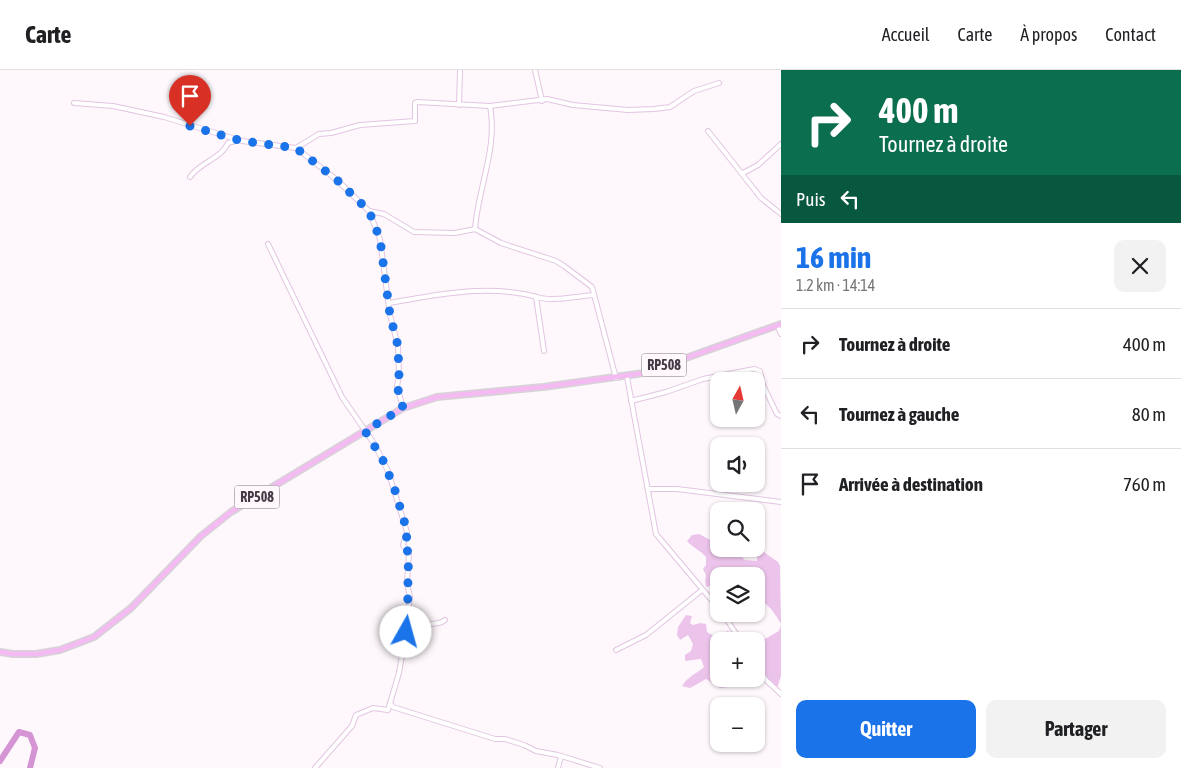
<!DOCTYPE html>
<html lang="fr">
<meta charset="utf-8">
<style>
body{margin:0;font-family:"Asap Condensed",sans-serif;background:#f2f2f2;color:#202124;height:100vh;display:flex;flex-direction:column;font-size:19px;white-space:nowrap}
*{box-sizing:border-box;margin:0}
p{font-size:16px;color:#757577}
.icon{flex:none;width:28px;height:28px;fill:none;stroke:currentColor;stroke-width:2;stroke-linecap:round;stroke-linejoin:round}
.map{position:relative;flex:1;overflow:hidden}
.details{display:flex;flex-direction:column;background:#fff;width:400px}
.details>*{flex:none}
.hud{background:#0b6e4f;color:#fff;overflow:hidden}
.needle{width:32px;rotate:8deg}
.buttons{position:absolute;left:710px;top:302px;display:grid;gap:10px}
.buttons a{display:grid;place-items:center;width:55px;height:55px;border-radius:10px;background:#fff;box-shadow:0 1px 4px #0004;font-size:25px}
.pin{position:absolute;display:grid;place-items:center;width:42px;height:42px;color:#fff;margin:-51px -21px;border-radius:50% 50% 50% 0;rotate:-45deg;box-shadow:0 0 5px #0007}
.pin .icon{rotate:45deg}
.me{position:absolute;width:55px;margin:-28px;rotate:7deg;stroke-linejoin:round;filter:drop-shadow(0 0 4px #0008)}
.turn{display:flex;align-items:center;gap:18px;height:105px;padding:0 15px;font-size:22px}
.turn .icon{width:65px;height:65px;stroke-width:2.5}
.turn b{display:block;font-size:35px;line-height:42px}
.then{display:flex;align-items:center;height:48px;padding:0 15px;background:#0003;gap:10px;font-size:19px}
.round{display:grid;place-items:center;flex:none;width:52px;height:52px;border-radius:10px;background:#f2f2f2}
.overview{display:flex;align-items:center;justify-content:space-between;height:85px;padding:0 15px}
h1{font-size:30px;font-weight:700;line-height:38px;color:#1a73e8}
.button{display:flex;gap:10px;margin-top:auto;padding:10px 15px}
.button a{flex:1;height:58px;border-radius:10px;background:#1a73e8;color:#fff;font-size:20px;font-weight:700;line-height:58px;text-align:center}
.button a+a{background:#f2f2f2;color:#202124}
ul{padding:0;list-style:none}
li{display:flex;align-items:center;gap:15px;height:70px;padding:0 15px;border-top:1px solid #e0e0e0}
li div{flex:1}
li b{display:block;font-size:19px}
li em{font-style:normal}
header{display:flex;align-items:center;gap:30px;box-sizing:border-box;height:70px;padding:0 25px;background:#fff;border-bottom:1px solid #e0e0e0}
header strong{font-size:24px}
nav{display:flex;gap:28px;margin-inline-start:auto;font-size:18px}
main{display:flex;flex:1;min-height:0}
.map>svg:first-child{display:block}
.green{fill:#ecc4eb}
.lines{fill:none;stroke-linecap:round;stroke-linejoin:round}
.river{stroke:#d595d4;stroke-width:6}
.minor-casing{stroke:#e2c5e1;stroke-width:6}
.major-casing{stroke:#d6d3d6;stroke-width:8}
.minor{stroke:#fff;stroke-width:4}
.major{stroke:#f4bbf3;stroke-width:5}
.route{stroke:#1a73e8;stroke-width:9;stroke-dasharray:0 16.2}
.labels{text-anchor:middle;dominant-baseline:central;stroke-width:5;stroke-linejoin:round;paint-order:stroke}
.shield{fill:#fef8fd;stroke:#7c727c;stroke-width:1}
.shield-label{font-size:14px;font-weight:bold;fill:#443944}
</style>
<header>
<strong>Carte</strong>
<nav><a>Accueil</a><a>Carte</a><a>À propos</a><a>Contact</a></nav>
</header>
<main>
<div class="map">
<svg width="781" height="698" viewBox="0 0 781 698">
<rect width="100%" height="100%" fill="#fef8fd"/>
<g class="green">
<path d="M 699,464 L 716,473 L 719,479 L 728,483 L 738,483 L 745,490 L 757,491 L 758,478 L 778,492 L 780,496 L 781,554 C 775,544 770,535 759,530 L 756,536 L 756,506 L 719,506 L 719,514 L 711,512 L 710,516 L 706,517 L 705,510 L 706,505 L 703,499 L 706,495 L 706,487 C 700,480 693,478 687,471 L 692,465 Z"/>
<path d="M 686,545 L 692,546 L 690,553 L 693,555 L 700,553 L 706,554 L 707,562 L 714,566 L 728,561 L 733,567 L 732,571 L 719,571 L 719,581 L 716,584 L 719,595 L 719,609 L 726,609 L 728,617 L 720,618 L 706,609 L 690,618 L 682,616 C 687,607 696,604 704,597 L 701,589 L 685,591 L 685,585 L 691,581 L 693,574 L 688,565 L 680,570 L 677,565 L 678,557 Z"/>
<path d="M 781,555 L 781,606 L 777,618 C 759,602 756,598 756,574 L 779,561 Z"/>
</g>
<g class="lines">
<path class="river" d="M 0,691 L 19,662 L 30,665 L 35,678 L 30,698"/>
<g class="minor-casing">
<g id="minor">
<path d="M 535,0 L 542,31"/>
<path d="M 74,33 L 113,36 L 164,47 L 242,71 L 296,78 L 337,110 L 369,141 L 380,169 L 390,245 L 398,276 L 399,306 L 397,316 L 403,338"/>
<path d="M 459,35 L 460,0"/>
<path d="M 708,61 L 761,128 L 781,144"/>
<path d="M 296,78 L 319,64 L 331,63 L 360,55 L 415,51 L 415,33 L 417,32 L 490,36 L 547,29 L 573,35 L 628,40 L 654,39 L 670,37 L 694,21 L 719,13"/>
<path d="M 743,103 L 758,95 L 781,74"/>
<path d="M 190,107 C 200,92 221,89 228,73 L 239,70"/>
<path d="M 369,141 L 384,144 L 414,162 L 455,163 L 475,159 L 501,173 L 556,191 L 564,196 L 592,217 L 616,308"/>
<path d="M 475,159 C 478,118 498,78 490,36"/>
<path d="M 268,174 L 342,327 L 375,375 L 388,401 L 407,462 L 403,475 L 409,483 L 407,513 L 410,527 L 406,562 L 399,603 L 388,640 L 373,638 L 356,645 L 352,656 L 315,698"/>
<path d="M 536,227 L 544,281"/>
<path d="M 389,233 C 418,228 447,222 476,221 C 497,220 518,222 537,227 C 551,232 578,226 594,225"/>
<path d="M 777,255 L 781,264"/>
<path d="M 627,307 L 656,464 L 719,539"/>
<path d="M 631,331 L 666,322 L 703,309 L 754,299 L 760,301 L 763,315 L 777,344 L 781,346"/>
<path d="M 648,419 L 677,419 L 781,432"/>
<path d="M 723,544 L 741,571"/>
<path d="M 408,548 C 417,553 437,557 445,550"/>
<path d="M 616,580 L 646,565 L 702,520"/>
<path d="M 756,597 L 766,610 L 781,624"/>
<path d="M 390,633 L 393,637 L 495,669 L 505,669 L 524,675 L 536,681 L 558,685 L 600,698"/>
<path d="M 558,698 L 561,686"/>
</g>
</g>
<g class="major-casing">
<path id="major" d="M 0,582 L 13,584 L 36,584 L 60,580 L 94,567 L 131,538 L 201,466 L 231,442 L 403,338 L 437,327 L 543,317 L 644,303 L 781,254"/>
</g>
<use href="#minor" class="minor"/>
<use href="#major" class="major"/>
</g>
<g class="lines">
<path class="route" d="M 190,56 L 242,71 L 296,78 L 337,110 L 369,141 L 380,169 L 390,245 L 398,276 L 399,306 L 397,316 L 403,338 L 365,361 L 382,388 L 394,417 L 408,464 L 403,475 L 409,483 C 407,510 409,535 406,562"/>
</g>
<g class="labels">
<g class="shield">
<rect x="641.5" y="283.5" width="45" height="23" rx="4"/>
<rect x="234.5" y="415.5" width="45" height="23" rx="4"/>
</g>
<g class="shield-label">
<text x="664" y="295">RP508</text>
<text x="257" y="427">RP508</text>
</g>
</g>
</svg>
<div class="buttons">
<a><svg class="needle" viewBox="-14 -14 28 28"><path d="M0-13l5 13h-10z" fill="#e53935"/><path d="M0 13l5-13h-10z" fill="#757577"/></svg></a>
<a><svg class="icon" aria-label="sound" viewBox="0 0 24 24"><path d="M4 9h4l5-4v14l-5-4H4zM17 9q2 3 0 6"/></svg></a>
<a><svg class="icon" aria-label="search" viewBox="0 0 24 24"><circle cx="10" cy="10" r="6"/><path d="M15 15l6 6"/></svg></a>
<a><svg class="icon" aria-label="layers" viewBox="0 0 24 24"><path d="M12 4l9 5-9 5-9-5zM3 14l9 5 9-5"/></svg></a>
<a>+</a>
<a>−</a>
</div>
<div class="pin" style="left:190px;top:56px;background:#d93025"><svg class="icon" aria-label="arrive" viewBox="0 0 24 24"><path d="M6 21V4h12l-3 4 3 4H6"/></svg></div>
<svg class="me" style="left:406px;top:562px" viewBox="-20 -20 40 40"><circle r="19" fill="#fff"/><path d="M0-13L10 11 0 6-10 11z" fill="#1a73e8"/></svg>
</div>
<section class="details">
<div class="hud">
<div class="turn"><svg class="icon" aria-label="right" viewBox="0 0 24 24"><path d="M7 20v-9h11M14 6l5 5-5 5"/></svg><div><b>400 m</b>Tournez à droite</div></div>
<div class="then">Puis<svg class="icon" aria-label="left" viewBox="0 0 24 24"><path d="M17 20v-9H6M10 6l-5 5 5 5"/></svg></div>
</div>
<div class="overview"><div><h1>16 min</h1><p>1.2 km · 14:14</p></div><a class="round"><svg class="icon" aria-label="close" viewBox="0 0 24 24"><path d="M6 6l12 12M18 6L6 18"/></svg></a></div>
<ul>
<li><svg class="icon" aria-label="right" viewBox="0 0 24 24"><path d="M7 20v-9h11M14 6l5 5-5 5"/></svg><div><b>Tournez à droite</b></div><em>400 m</em></li>
<li><svg class="icon" aria-label="left" viewBox="0 0 24 24"><path d="M17 20v-9H6M10 6l-5 5 5 5"/></svg><div><b>Tournez à gauche</b></div><em>80 m</em></li>
<li><svg class="icon" aria-label="arrive" viewBox="0 0 24 24"><path d="M6 21V4h12l-3 4 3 4H6"/></svg><div><b>Arrivée à destination</b></div><em>760 m</em></li>
</ul>
<div class="button"><a>Quitter</a><a>Partager</a></div>
</section>
</main>
